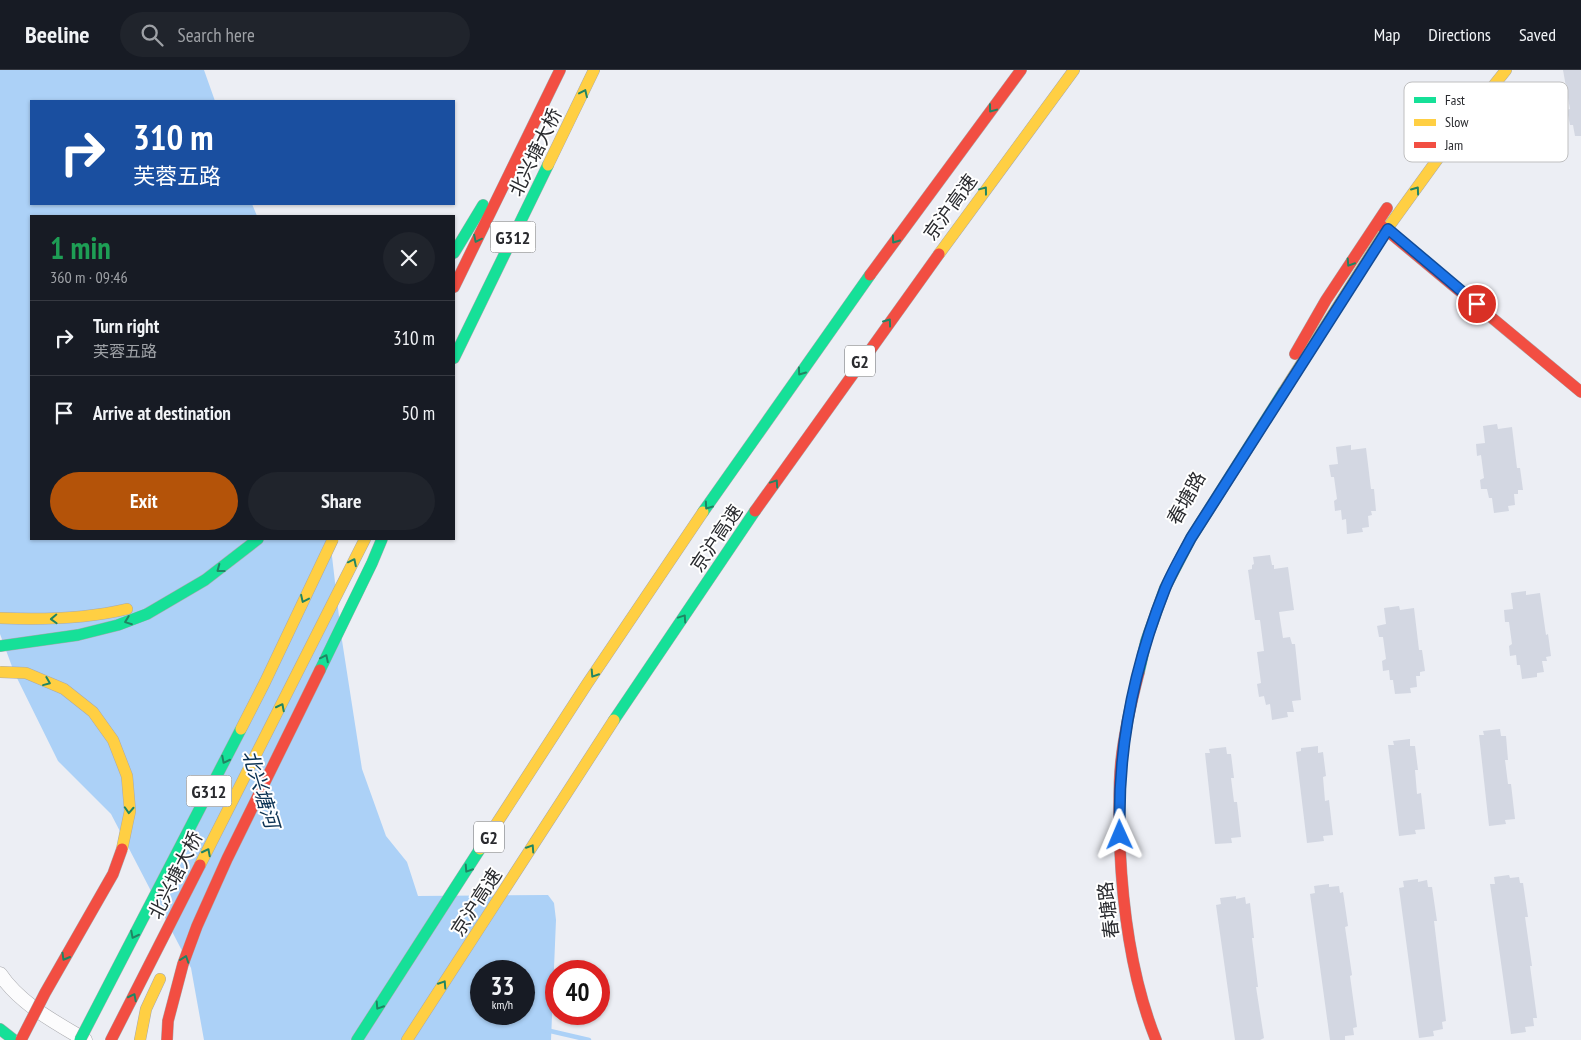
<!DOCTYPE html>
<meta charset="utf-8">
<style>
body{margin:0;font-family:"PT Sans Narrow","Noto Sans SC",sans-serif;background:#20242c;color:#f1f3f6;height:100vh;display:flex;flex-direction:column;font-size:19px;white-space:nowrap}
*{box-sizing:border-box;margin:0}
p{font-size:16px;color:#9ea1a6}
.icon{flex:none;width:28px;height:28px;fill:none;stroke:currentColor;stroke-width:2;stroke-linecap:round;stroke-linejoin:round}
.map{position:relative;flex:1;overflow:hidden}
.sheet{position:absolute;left:30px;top:145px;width:425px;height:325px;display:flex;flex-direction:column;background:#171b24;border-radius:0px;box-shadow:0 1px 4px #0004}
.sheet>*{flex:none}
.banner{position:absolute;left:30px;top:30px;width:425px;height:105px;border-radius:0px;box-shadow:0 1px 4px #0004;background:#1a4fa0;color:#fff;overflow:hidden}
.speed{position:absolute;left:470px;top:890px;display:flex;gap:10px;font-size:25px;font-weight:700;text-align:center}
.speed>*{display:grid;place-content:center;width:65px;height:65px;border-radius:50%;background:#171b24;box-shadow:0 1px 4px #0004;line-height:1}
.speed small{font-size:12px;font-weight:400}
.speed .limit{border:8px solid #d22;background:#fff;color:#111}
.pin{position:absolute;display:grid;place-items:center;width:42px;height:42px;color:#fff;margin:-21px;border:2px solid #fff;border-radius:50%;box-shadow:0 1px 5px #0007}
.me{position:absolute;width:55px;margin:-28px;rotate:359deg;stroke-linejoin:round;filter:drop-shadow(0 0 4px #0008)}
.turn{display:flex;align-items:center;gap:18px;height:105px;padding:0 20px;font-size:22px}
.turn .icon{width:65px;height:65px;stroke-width:2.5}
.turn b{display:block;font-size:35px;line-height:42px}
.round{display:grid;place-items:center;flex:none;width:52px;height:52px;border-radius:26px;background:#20242c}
.head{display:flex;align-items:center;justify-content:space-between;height:85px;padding:0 20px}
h1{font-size:30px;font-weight:700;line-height:38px;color:#1e9e55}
.cta{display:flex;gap:10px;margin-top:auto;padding:10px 20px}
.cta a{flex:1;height:58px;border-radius:30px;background:#b45309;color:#fff;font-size:20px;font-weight:700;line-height:58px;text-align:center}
.cta a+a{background:#20242c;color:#f1f3f6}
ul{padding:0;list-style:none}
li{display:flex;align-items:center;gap:15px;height:75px;padding:0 20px;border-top:1px solid #363941}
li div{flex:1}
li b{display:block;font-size:19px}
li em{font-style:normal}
header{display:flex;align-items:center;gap:30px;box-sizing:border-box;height:70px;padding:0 25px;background:#171b24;border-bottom:1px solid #363941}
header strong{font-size:24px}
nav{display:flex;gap:28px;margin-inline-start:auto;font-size:18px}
.search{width:350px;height:45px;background:#20242c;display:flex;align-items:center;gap:12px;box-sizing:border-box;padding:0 18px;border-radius:28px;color:#9ea1a6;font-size:19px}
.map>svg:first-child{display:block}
.water{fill:#acd1f7;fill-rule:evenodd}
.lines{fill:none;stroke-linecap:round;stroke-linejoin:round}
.stream{stroke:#acd1f7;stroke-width:4.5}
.building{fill:#d3d7e2}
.street-casing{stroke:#a8a9ad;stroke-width:15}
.fast-casing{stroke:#a8a9ad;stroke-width:12}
.slow-casing{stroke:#a8a9ad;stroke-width:12}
.jam-casing{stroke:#a8a9ad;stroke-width:12}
.street{stroke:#fcfcfd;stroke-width:14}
.fast{stroke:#16e098;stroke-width:11}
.slow{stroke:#ffcf43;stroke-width:11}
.jam{stroke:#f24e42;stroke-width:11}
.fast-bridge-casing{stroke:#a8a9ad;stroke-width:12;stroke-linecap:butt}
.slow-bridge-casing{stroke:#a8a9ad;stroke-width:12;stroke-linecap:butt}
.jam-bridge-casing{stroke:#a8a9ad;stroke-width:12;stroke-linecap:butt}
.fast-bridge{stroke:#16e098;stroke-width:11}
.slow-bridge{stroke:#ffcf43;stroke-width:11}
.jam-bridge{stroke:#f24e42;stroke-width:11}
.oneway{stroke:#208563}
.route-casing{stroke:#114b97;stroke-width:12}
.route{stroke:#1a73e8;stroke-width:9}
.labels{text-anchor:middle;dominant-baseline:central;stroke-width:4;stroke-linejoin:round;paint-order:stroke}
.shield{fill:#fff;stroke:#696a6d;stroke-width:1}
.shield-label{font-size:18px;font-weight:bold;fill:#292a2e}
.street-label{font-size:19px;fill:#292a2e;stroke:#fff}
.water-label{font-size:20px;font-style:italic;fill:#0b3253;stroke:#fff}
.key{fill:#fff;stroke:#bfbfc0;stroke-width:1}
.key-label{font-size:14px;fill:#292a2e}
</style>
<header>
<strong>Beeline</strong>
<div class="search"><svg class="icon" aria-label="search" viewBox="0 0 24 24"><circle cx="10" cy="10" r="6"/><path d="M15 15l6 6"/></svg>Search here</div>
<nav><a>Map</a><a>Directions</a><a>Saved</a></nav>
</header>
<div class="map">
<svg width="1581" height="970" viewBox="0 0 1581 970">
<rect width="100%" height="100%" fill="#eceef4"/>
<path class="water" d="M 0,0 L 204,0 L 215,31 L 31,31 L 31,134 L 252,134 L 257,146 L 31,146 L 31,469 L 330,469 L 341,564 L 362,699 L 386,766 L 407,792 L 418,826 L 548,825 L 554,833 L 556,850 L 551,970 L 204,970 L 191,898 L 111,744 L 58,691 L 14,602 L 0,564 ZM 481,901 L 524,901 L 524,944 L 481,944 Z"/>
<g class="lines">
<path class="stream" d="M 546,960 L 589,970"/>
</g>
<g class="building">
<path d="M 1563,0 L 1581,0 L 1581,66 L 1575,66 L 1573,55 L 1570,55 L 1567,40 L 1570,39 Z"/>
<path d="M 1497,354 L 1498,359 L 1512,357 L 1517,398 L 1520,398 L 1523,420 L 1518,420 L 1518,424 L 1514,424 L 1515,435 L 1508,436 L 1509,441 L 1494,443 L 1492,428 L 1489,428 L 1487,419 L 1481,419 L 1480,410 L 1484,408 L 1481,385 L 1477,386 L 1476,374 L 1485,373 L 1483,356 Z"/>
<path d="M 1351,375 L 1351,380 L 1366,378 L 1371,419 L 1374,419 L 1376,441 L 1371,441 L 1372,445 L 1368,446 L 1369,457 L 1362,458 L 1363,462 L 1347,464 L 1346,449 L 1342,450 L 1341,440 L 1335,441 L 1334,431 L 1337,429 L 1334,407 L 1331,407 L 1329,395 L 1338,394 L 1336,377 Z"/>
<path d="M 1270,485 L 1272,495 L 1274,495 L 1274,499 L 1288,497 L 1294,540 L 1279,542 L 1283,568 L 1290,567 L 1292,574 L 1295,574 L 1301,630 L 1292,631 L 1294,642 L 1287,642 L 1288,647 L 1272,650 L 1270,634 L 1266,635 L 1264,626 L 1259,627 L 1257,614 L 1261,613 L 1257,582 L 1264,581 L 1260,550 L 1255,550 L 1248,500 L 1252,499 L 1252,495 L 1254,494 L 1253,487 Z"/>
<path d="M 1526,521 L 1526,525 L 1540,523 L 1546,565 L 1548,564 L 1551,586 L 1546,587 L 1547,591 L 1542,591 L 1544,602 L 1537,603 L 1537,607 L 1522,609 L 1520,595 L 1517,595 L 1516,585 L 1510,586 L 1509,576 L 1512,574 L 1509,552 L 1505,552 L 1504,540 L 1513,539 L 1511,523 Z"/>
<path d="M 1399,536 L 1400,540 L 1414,538 L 1419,580 L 1422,580 L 1425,601 L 1420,602 L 1420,606 L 1416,606 L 1417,617 L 1410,618 L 1411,623 L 1395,624 L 1393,610 L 1390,610 L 1389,600 L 1383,601 L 1382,591 L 1386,589 L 1383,567 L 1379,567 L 1377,556 L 1386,554 L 1384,538 Z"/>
<path d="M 1500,659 L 1501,666 L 1506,666 L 1508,690 L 1505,690 L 1508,714 L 1511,714 L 1515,749 L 1505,750 L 1506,754 L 1489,756 L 1479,665 L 1484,665 L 1483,661 Z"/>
<path d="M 1410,669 L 1410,676 L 1415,676 L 1418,700 L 1415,700 L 1417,724 L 1421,723 L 1425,759 L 1415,760 L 1416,764 L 1399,766 L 1388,675 L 1394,675 L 1393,671 Z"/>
<path d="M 1318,676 L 1318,683 L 1323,682 L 1326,706 L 1323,707 L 1325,731 L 1329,730 L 1333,765 L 1323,766 L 1324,771 L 1307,773 L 1296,682 L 1301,681 L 1301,678 Z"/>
<path d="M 1226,677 L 1227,684 L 1231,684 L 1234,708 L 1231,708 L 1234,732 L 1237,732 L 1241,767 L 1231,768 L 1232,773 L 1215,774 L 1205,683 L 1210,683 L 1209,679 Z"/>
<path d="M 1509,805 L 1510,808 L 1519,807 L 1520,813 L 1523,813 L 1528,847 L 1525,847 L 1532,896 L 1530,896 L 1537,948 L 1533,948 L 1534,956 L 1525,957 L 1526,962 L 1511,964 L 1490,814 L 1495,814 L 1494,807 Z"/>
<path d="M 1418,809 L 1418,812 L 1427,810 L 1428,817 L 1432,817 L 1437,851 L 1434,851 L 1446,951 L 1442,952 L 1443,959 L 1433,961 L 1434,966 L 1419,968 L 1399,818 L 1404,817 L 1403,811 Z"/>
<path d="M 1329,814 L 1329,817 L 1339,816 L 1340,823 L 1343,822 L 1348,856 L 1345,857 L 1352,905 L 1350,906 L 1357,957 L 1353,958 L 1354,965 L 1345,966 L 1345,970 L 1330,970 L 1310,824 L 1315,823 L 1314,816 Z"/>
<path d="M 1236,826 L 1236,829 L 1245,827 L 1246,834 L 1250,833 L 1254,868 L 1252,868 L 1258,917 L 1256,917 L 1264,968 L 1260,970 L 1235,970 L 1216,835 L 1221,834 L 1220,828 Z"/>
</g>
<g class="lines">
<g class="street-casing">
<path id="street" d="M 0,904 C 20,934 55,952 85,970"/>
</g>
<g class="fast-casing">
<g id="fast">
<path d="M 454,183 L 483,135"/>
<path d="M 454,288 L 548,95"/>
<path d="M 703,442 L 870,205"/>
<path d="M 0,576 L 78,565 L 118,555 L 147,544 L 205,510 L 258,469"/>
<path d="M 320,600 L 372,493 L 382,469"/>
<path d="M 1139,602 L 1146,571 L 1165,518 L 1191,468 L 1284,321"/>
<path d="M 614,650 L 755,441"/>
<path d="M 0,959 L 14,970"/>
<path d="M 357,970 L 480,779"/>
</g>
</g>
<g class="slow-casing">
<g id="slow">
<path d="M 548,95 L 594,0"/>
<path d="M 939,184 L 1074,0"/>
<path d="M 1284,321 L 1387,159 L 1463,54 L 1506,0"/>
<path d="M 0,548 C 43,550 85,549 127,539"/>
<path d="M 480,779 L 587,614 L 703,442"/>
<path d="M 200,795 L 365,469"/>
<path d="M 140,970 L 146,939 L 160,909"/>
<path d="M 407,970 L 614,650"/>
</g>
</g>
<g class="jam-casing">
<g id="jam">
<path d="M 1378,153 L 1581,322"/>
<path d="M 870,205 L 1021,0"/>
<path d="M 454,217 L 560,0"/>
<path d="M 1295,284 L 1326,230 L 1387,138"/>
<path d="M 755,441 L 939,184"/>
<path d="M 1139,602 C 1132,629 1124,663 1121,692 C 1118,721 1119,750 1120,779 C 1123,844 1132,910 1156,970"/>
<path d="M 111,970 L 200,795"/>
<path d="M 167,970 L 168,951 L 183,894 L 197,856 L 227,789 L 320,600"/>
</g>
</g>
<use href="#street" class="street"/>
<use href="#fast" class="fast"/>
<use href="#slow" class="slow"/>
<use href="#jam" class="jam"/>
<g class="fast-bridge-casing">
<path id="fast-bridge" d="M 80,970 L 241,659"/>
</g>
<g class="slow-bridge-casing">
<g id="slow-bridge">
<path d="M 0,602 L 26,603 L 64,619 L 93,642 L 113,670 L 127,706 L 130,741 L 122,779"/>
<path d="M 241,659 L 265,612 L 333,469"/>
</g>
</g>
<g class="jam-bridge-casing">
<path id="jam-bridge" d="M 21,970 L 45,923 L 113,804 L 122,779"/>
</g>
<use href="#fast-bridge" class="fast-bridge"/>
<use href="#slow-bridge" class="slow-bridge"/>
<use href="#jam-bridge" class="jam-bridge"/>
</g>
<defs><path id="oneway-chevron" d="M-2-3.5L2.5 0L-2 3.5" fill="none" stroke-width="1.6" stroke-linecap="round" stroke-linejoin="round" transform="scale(1.25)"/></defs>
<g class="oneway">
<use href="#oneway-chevron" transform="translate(584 23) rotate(-65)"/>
<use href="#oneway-chevron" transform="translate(992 39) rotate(127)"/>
<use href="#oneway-chevron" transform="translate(984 120) rotate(-53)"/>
<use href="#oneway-chevron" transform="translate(1416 120) rotate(-54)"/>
<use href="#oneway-chevron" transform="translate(477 169) rotate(116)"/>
<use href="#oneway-chevron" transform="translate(895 170) rotate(126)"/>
<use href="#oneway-chevron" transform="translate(1350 193) rotate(123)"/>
<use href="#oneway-chevron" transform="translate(888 252) rotate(-54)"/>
<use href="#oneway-chevron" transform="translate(801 302) rotate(126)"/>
<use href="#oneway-chevron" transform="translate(775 413) rotate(-56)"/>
<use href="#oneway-chevron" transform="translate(708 436) rotate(125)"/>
<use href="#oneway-chevron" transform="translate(353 492) rotate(-64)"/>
<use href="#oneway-chevron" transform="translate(220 499) rotate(143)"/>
<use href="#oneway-chevron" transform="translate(304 529) rotate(115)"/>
<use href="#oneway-chevron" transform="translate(683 548) rotate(-56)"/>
<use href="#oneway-chevron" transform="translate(54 549) rotate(178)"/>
<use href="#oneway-chevron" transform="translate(128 551) rotate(159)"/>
<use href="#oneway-chevron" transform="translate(325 588) rotate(-64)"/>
<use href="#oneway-chevron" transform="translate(594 604) rotate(123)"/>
<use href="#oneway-chevron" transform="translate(47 612) rotate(22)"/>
<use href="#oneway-chevron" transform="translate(281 637) rotate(-63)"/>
<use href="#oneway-chevron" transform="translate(225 690) rotate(117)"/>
<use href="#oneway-chevron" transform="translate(129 740) rotate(93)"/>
<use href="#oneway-chevron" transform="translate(531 778) rotate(-57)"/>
<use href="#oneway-chevron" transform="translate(207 782) rotate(-63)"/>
<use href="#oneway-chevron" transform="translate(468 799) rotate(123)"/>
<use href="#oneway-chevron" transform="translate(134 865) rotate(117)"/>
<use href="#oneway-chevron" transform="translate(65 887) rotate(120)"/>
<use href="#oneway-chevron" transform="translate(185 889) rotate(-71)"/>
<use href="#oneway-chevron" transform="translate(443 914) rotate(-57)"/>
<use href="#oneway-chevron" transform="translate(133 927) rotate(-63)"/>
<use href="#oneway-chevron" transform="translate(379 936) rotate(123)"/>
</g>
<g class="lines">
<g class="route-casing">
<path id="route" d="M 1120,765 C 1117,681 1134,597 1165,519 C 1172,502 1182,485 1191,468 L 1388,159 L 1477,234"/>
</g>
<use href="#route" class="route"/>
</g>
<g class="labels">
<g class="shield">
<rect x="490.5" y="151.5" width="45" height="31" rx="4"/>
<rect x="845" y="275.5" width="30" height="31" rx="4"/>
<rect x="186.5" y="705.5" width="45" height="31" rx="4"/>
<rect x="474" y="751.5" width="30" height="31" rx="4"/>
</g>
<g class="shield-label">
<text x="513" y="167">G312</text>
<text x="860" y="291">G2</text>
<text x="209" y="721">G312</text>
<text x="489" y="767">G2</text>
</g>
<g class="street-label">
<text transform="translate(535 82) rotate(-64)">北兴塘大桥</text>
<text transform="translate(950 137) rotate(-54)">京沪高速</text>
<text transform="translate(1186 428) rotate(-61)">春塘路</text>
<text transform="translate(716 468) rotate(-56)">京沪高速</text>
<text transform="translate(175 805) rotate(-63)">北兴塘大桥</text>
<text transform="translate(476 832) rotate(-57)">京沪高速</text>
<text transform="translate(1108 840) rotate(-97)">春塘路</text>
</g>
<g class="water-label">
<text transform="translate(261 719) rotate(73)">北兴塘河</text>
</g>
</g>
<rect x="1404" y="12" width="164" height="80" rx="8" class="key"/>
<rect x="1414" y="27" width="22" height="6" fill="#16e098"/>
<rect x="1414" y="49" width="22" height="7" fill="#ffcf43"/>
<rect x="1414" y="72" width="22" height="6" fill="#f24e42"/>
<g class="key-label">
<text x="1445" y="35">Fast</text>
<text x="1445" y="57">Slow</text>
<text x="1445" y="80">Jam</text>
</g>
</svg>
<div class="speed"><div>33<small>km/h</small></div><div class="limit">40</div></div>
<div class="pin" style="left:1477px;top:234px;background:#d93025"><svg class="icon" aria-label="arrive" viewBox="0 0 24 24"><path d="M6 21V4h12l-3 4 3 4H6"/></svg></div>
<svg class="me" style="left:1120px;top:765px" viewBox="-20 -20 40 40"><path d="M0-17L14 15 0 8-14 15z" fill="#1a73e8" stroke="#fff" stroke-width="4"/></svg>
<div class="banner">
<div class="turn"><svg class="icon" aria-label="right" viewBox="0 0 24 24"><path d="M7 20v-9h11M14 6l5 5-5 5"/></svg><div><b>310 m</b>芙蓉五路</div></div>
</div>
<section class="sheet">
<div class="head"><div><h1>1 min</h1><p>360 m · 09:46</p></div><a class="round"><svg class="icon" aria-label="close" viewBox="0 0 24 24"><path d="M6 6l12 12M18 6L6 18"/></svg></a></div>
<ul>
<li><svg class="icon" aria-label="right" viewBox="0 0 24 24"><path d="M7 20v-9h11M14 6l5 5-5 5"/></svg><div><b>Turn right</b><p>芙蓉五路</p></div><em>310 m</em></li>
<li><svg class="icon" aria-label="arrive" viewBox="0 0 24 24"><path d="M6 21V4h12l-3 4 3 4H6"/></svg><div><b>Arrive at destination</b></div><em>50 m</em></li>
</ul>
<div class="cta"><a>Exit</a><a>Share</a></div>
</section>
</div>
